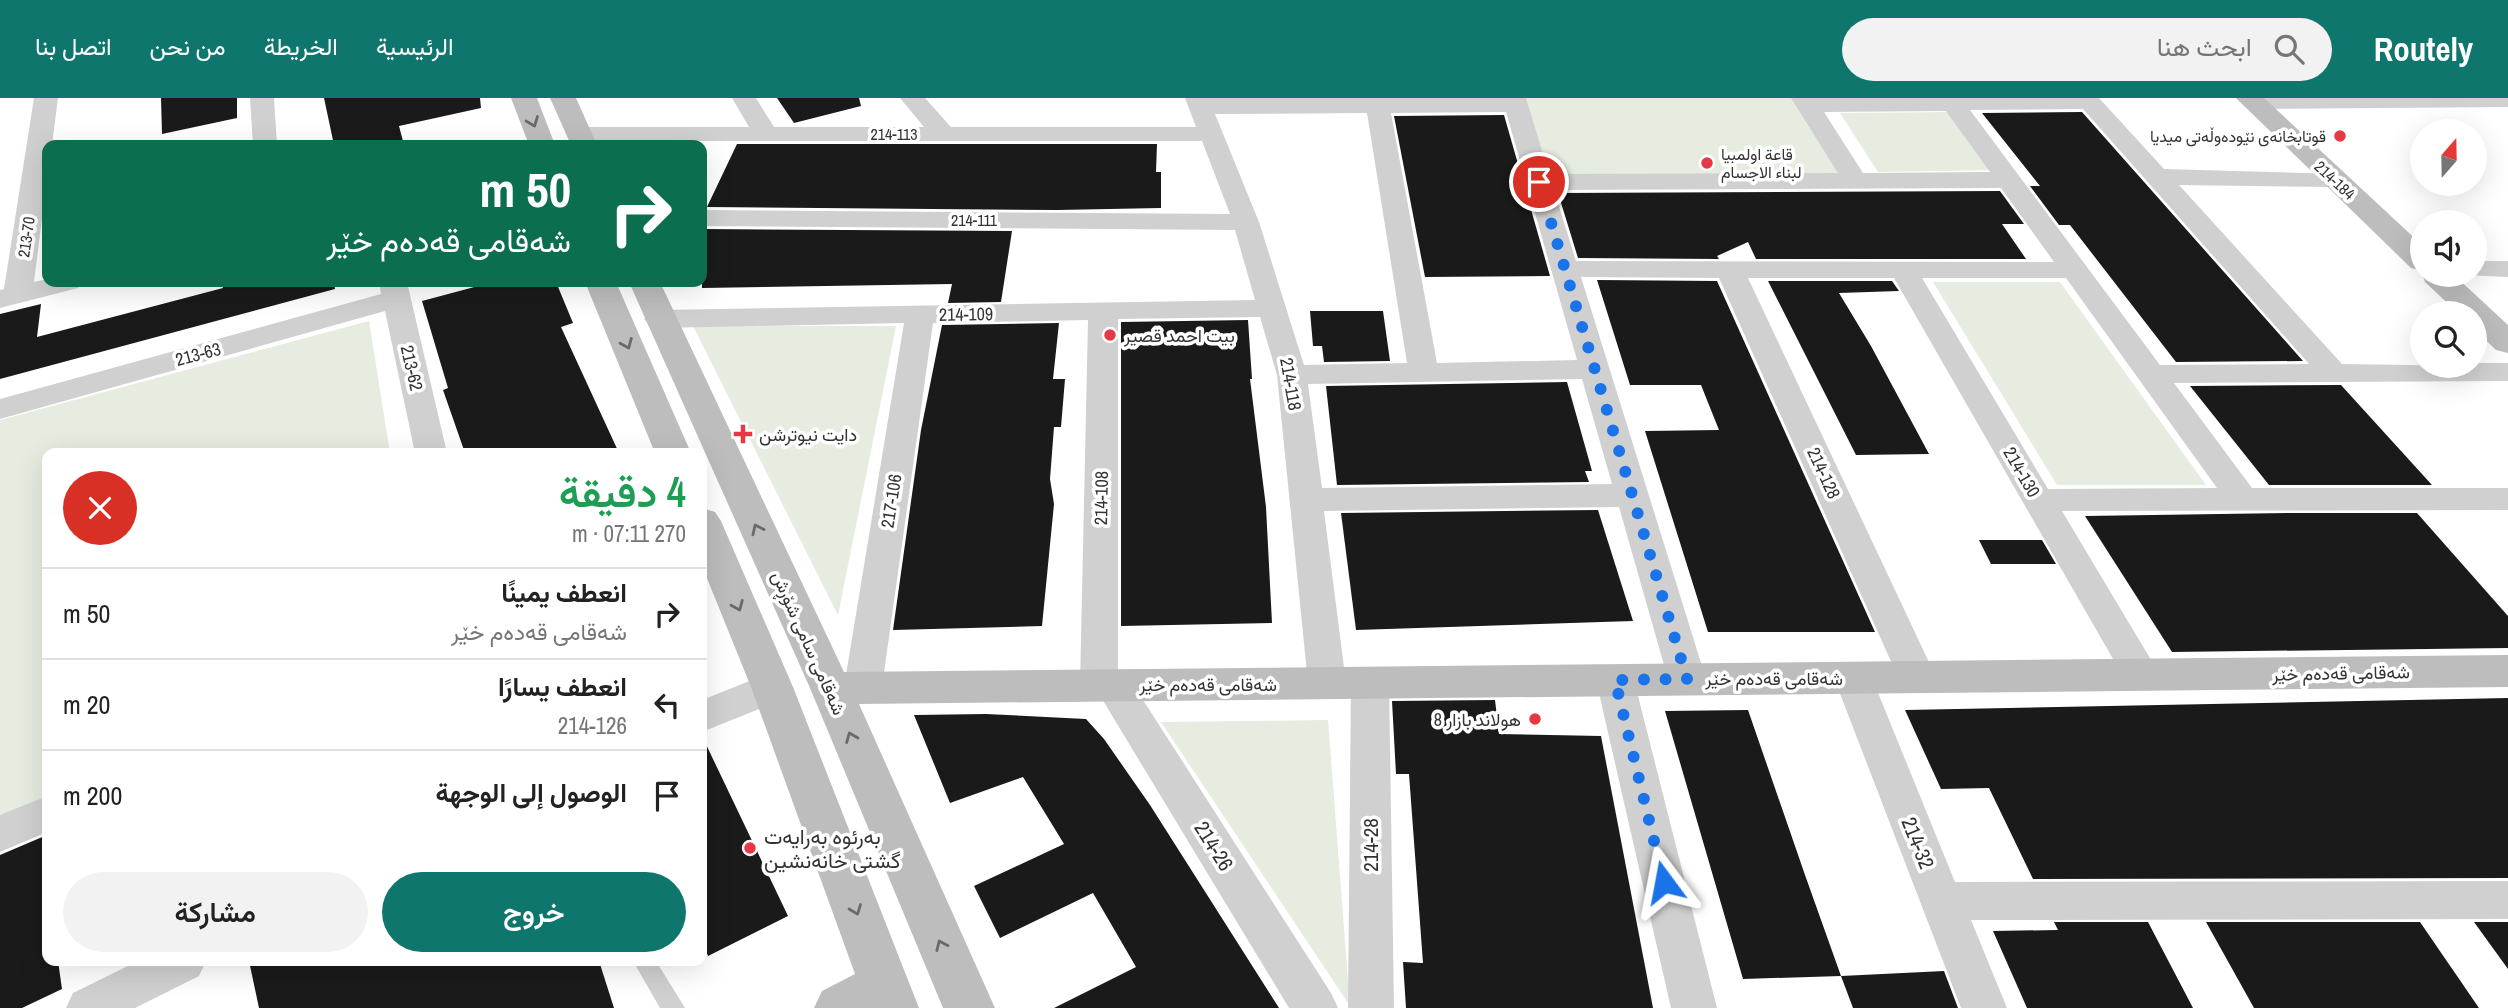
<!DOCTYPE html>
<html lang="ar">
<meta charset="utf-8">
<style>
body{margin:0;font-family:"Archivo Narrow",Vazirmatn,sans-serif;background:#f2f2f2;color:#222;direction:rtl;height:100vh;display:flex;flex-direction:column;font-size:26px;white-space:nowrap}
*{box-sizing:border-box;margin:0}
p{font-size:23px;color:#767676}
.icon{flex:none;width:38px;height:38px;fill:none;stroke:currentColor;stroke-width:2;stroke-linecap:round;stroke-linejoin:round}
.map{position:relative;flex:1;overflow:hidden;direction:ltr}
.side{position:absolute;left:42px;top:350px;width:665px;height:518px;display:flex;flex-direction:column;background:#fff;border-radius:14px;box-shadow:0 7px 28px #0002;direction:rtl}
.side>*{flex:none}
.banner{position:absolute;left:42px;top:42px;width:665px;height:147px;border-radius:14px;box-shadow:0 7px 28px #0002;direction:rtl;background:#0b6e4f;color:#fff;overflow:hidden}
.needle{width:46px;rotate:20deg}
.buttons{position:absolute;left:2410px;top:21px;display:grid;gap:14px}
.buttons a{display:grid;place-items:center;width:77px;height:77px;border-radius:50%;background:#fff;box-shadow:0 7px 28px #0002;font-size:35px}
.pin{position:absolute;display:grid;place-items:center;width:60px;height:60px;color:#fff;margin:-30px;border:4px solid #fff;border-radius:50%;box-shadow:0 2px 7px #0007}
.me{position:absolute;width:77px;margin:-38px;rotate:347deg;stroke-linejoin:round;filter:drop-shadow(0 0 5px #0008)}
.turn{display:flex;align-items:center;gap:24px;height:147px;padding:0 21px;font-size:32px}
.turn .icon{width:91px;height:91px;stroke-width:2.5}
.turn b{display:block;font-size:49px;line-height:60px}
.round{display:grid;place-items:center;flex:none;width:74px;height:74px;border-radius:37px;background:#f2f2f2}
.overview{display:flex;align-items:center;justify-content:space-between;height:119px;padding:0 21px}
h1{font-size:42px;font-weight:600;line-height:52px;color:#1e9e55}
.cta{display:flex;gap:14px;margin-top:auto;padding:14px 21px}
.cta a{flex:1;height:80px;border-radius:42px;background:#0f766e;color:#fff;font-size:28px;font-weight:600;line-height:80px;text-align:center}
.cta a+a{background:#f2f2f2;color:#222}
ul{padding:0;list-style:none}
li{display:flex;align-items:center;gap:21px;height:91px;padding:0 21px;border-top:2px solid #e0e0e0}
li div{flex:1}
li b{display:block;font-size:26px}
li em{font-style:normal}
header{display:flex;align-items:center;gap:42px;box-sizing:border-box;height:98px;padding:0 35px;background:#0f766e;color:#fff}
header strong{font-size:33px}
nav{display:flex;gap:38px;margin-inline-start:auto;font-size:24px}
.search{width:490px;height:63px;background:#f2f2f2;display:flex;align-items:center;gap:18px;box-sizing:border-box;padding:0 24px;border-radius:38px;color:#767676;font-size:26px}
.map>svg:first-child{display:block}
.green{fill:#e6ecdf}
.building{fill:#1a1a1a}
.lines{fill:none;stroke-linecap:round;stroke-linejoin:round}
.lane{fill:#d0d0d0;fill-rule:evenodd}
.street{fill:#d0d0d0;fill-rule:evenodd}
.secondary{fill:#bdbdbd;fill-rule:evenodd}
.oneway{stroke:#6a6a6a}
.route{stroke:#1a73e8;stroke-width:12;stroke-dasharray:0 21.6}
.poi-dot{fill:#e63946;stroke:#fff;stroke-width:2.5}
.labels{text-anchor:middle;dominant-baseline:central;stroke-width:7;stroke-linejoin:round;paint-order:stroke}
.far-street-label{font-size:16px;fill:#333;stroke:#fff}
.far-poi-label{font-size:16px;fill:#333;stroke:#fff;text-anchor:end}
.street-label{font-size:18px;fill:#333;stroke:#fff}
.poi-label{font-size:18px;fill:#333;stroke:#fff;text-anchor:start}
.near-poi-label{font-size:21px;fill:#333;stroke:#fff;text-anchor:start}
.near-street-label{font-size:21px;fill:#333;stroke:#fff}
</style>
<header>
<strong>Routely</strong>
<div class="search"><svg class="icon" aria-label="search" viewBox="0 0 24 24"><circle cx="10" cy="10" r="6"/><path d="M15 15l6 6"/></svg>ابحث هنا</div>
<nav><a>الرئيسية</a><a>الخريطة</a><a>من نحن</a><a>اتصل بنا</a></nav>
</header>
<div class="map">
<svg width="2508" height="910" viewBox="0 0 2508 910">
<rect width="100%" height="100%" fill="#fff"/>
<g class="green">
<path d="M 1515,0 L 1803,0 L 1855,82 L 1539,84 Z"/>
<path d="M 1953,14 L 1999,72 L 1878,74 L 1840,15 Z"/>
<path d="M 1933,184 L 2060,184 L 2206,387 L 2057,387 Z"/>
<path d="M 369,223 L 390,355 L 47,355 L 47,698 L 0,718 L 0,322 Z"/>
<path d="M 693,228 L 896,228 L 838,517 Z"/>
<path d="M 1328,622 L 1350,908 L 1161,624 Z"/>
</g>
<g class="building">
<path d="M 161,0 L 237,0 L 237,20 L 162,36 Z"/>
<path d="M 324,0 L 480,0 L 481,10 L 399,28 L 404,47 L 334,47 Z"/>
<path d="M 777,0 L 859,0 L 861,8 L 794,25 Z"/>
<path d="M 2082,14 L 2303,263 L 2176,264 L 2070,127 L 2059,127 L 2030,88 L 2040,88 L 1982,15 Z"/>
<path d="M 1504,17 L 1550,178 L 1425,179 L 1394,18 Z"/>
<path d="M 737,46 L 1157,46 L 1156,74 L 1161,74 L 1161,110 L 1057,112 L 707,109 Z"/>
<path d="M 2000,93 L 2024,126 L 2002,126 L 2026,161 L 1756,161 L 1748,144 L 1717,158 L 1719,161 L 1578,160 L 1558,95 Z"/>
<path d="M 702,131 L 1012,133 L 1001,204 L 948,205 L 952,186 L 702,190 Z"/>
<path d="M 1597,182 L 1717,183 L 1875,534 L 1708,534 L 1645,333 L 1719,332 L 1701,287 L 1630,287 Z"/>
<path d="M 1768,183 L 1892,183 L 1899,193 L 1839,195 L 1871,248 L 1929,356 L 1856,357 Z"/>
<path d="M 222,184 L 334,184 L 335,191 L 0,281 L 0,216 L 41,206 L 37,239 L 223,190 Z"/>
<path d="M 493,184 L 556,184 L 573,225 L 561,229 L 619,355 L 465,355 L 443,292 L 448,290 L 422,203 Z"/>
<path d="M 1310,213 L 1383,213 L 1390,263 L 1324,264 L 1322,248 L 1313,248 Z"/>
<path d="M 1248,222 L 1252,281 L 1250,281 L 1266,409 L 1272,525 L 1121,528 L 1121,224 Z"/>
<path d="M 1059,225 L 1053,281 L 1065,281 L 1061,329 L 1054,329 L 1050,381 L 1054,406 L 1042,528 L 893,532 L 921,332 L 942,227 Z"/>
<path d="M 1567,284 L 1592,373 L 1585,373 L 1589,384 L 1337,387 L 1326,288 Z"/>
<path d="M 2341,287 L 2432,387 L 2269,387 L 2190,288 Z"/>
<path d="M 1598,412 L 1633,523 L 1356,532 L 1341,415 Z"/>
<path d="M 2291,415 L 2417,415 L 2508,518 L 2508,550 L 2172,554 L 2085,418 Z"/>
<path d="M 1979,442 L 2042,442 L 2056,466 L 1991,466 Z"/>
<path d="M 2508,600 L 2508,780 L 2033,781 L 1989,690 L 1941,691 L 1905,612 Z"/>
<path d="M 1495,602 L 1499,636 L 1601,638 L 1653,910 L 1406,910 L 1403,864 L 1423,865 L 1409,676 L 1396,676 L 1392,603 Z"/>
<path d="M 1748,612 L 1805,777 L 1841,878 L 1743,881 L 1665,613 Z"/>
<path d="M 986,616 L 1086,621 L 1104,641 L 1150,707 L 1279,910 L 1054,910 L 1136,869 L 1093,795 L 1000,840 L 974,788 L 1064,746 L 1023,679 L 950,705 L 914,617 Z"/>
<path d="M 702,638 L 788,818 L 708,858 L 702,843 Z"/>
<path d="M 47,737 L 47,863 L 58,863 L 62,891 L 22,910 L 0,910 L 0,757 Z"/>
<path d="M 2054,824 L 2148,824 L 2193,910 L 2027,910 L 1993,833 L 2058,832 Z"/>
<path d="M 2206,824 L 2420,824 L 2479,910 L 2254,910 Z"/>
<path d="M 2474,824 L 2508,824 L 2508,871 Z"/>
<path d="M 249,863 L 599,863 L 614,910 L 259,910 Z"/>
<path d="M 1944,873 L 1958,910 L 1853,910 L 1841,878 Z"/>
</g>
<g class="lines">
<path class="lane" d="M 633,863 L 656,863 L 685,910 L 660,910 Z"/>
<g class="street">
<path d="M 34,0 L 58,0 L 52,47 L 47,47 L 47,81 L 34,184 L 47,181 L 47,184 L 82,184 L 78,190 L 0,210 L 0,192 L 4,191 Z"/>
<path d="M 250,0 L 274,0 L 277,47 L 253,47 Z"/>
<path d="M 732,0 L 756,0 L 774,29 L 924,29 L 900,0 L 925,0 L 951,29 L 1196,29 L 1185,0 L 1526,0 L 1549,76 L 1838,75 L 1791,0 L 2099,0 L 2164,71 L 2343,76 L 2347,81 L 2343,86 L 2334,89 L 2179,87 L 2342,266 L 2474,268 L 2474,265 L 2508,265 L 2508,283 L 2174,285 L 2252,390 L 2508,390 L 2508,412 L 2062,413 L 2160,577 L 2154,587 L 2141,592 L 2128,587 L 1894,180 L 1748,180 L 1936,579 L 1930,589 L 1917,594 L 1904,589 L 1898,579 L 1719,180 L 1581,179 L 1706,581 L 1700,591 L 1687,596 L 1674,591 L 1668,581 L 1619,409 L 1324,413 L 1346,585 L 1341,595 L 1327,600 L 1313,595 L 1308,585 L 1277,277 L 1260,219 L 1118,221 L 1118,574 L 1127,577 L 1331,895 L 1338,910 L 1289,910 L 1102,601 L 1085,597 L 1080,587 L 1088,222 L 933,225 L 882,589 L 877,600 L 863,604 L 849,600 L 844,589 L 904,225 L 659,230 L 649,227 L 644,221 L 649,215 L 659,212 L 1255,202 L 1235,132 L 702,128 L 702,112 L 1230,116 L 1202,43 L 578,43 L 569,41 L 566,36 L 569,31 L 578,29 L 749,29 ZM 2083,11 L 2309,266 L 2160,267 L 1970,12 ZM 1946,13 L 1990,74 L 1863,75 L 1824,14 ZM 1506,14 L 1577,262 L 1437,265 L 1391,15 ZM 1367,15 L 1407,265 L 1304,267 L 1259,124 L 1215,16 ZM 2001,90 L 2054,164 L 1576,163 L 1554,92 ZM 1922,180 L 2066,180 L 2217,390 L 2048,391 ZM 1582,281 L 1612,386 L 1322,390 L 1308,286 Z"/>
<path d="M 2244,0 L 2508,0 L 2508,9 L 2253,11 L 2245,9 L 2241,4 Z"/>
<path d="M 2474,163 L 2508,163 L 2508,179 L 2464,177 L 2474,177 Z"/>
<path d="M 379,184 L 407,184 L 447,355 L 415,355 L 385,213 L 0,321 L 0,301 L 381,196 Z"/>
<path d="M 1853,565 L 1866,570 L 1872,580 L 1955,784 L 2508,783 L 2508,821 L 1971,822 L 2007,910 L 1961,910 L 1834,580 L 1840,570 Z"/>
<path d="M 1615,567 L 1628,572 L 1634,582 L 1717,910 L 1671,910 L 1596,582 L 1602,572 Z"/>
<path d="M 1370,569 L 1384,574 L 1389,584 L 1394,910 L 1348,910 L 1351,584 L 1356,574 Z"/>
<path d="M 772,574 L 786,578 L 791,589 L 786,600 L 702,634 L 702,602 Z"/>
<path d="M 47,698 L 47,734 L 0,754 L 0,717 Z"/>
<path d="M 138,863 L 206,863 L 199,878 L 135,910 L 66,910 L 73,895 Z"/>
</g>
<g class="secondary">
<path d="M 511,0 L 537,0 L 555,47 L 529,47 Z"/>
<path d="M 550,0 L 576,0 L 597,47 L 571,47 Z"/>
<path d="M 2236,0 L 2264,0 L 2422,147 L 2422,173 L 2411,170 Z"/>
<path d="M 2422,175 L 2454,177 L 2508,227 L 2508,255 L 2496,252 L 2474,231 L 2474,215 L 2458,215 L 2425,184 Z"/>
<path d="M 585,184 L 616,184 L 691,355 L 655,355 Z"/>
<path d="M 629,184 L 660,184 L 844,574 L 2508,557 L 2508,589 L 859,606 L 995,910 L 943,910 L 810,590 Z"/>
<path d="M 702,410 L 715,414 L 721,423 L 793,589 L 919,910 L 814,910 L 822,893 L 855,876 L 751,589 L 702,468 Z"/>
</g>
</g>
<defs><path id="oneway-chevron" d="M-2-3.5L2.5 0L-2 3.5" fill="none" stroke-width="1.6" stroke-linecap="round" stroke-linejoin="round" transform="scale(1.75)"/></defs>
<g class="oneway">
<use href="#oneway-chevron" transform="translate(533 24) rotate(69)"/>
<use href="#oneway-chevron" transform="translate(627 246) rotate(67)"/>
<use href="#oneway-chevron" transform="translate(757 431) rotate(-115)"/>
<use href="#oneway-chevron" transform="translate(738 508) rotate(67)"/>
<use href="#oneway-chevron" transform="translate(851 639) rotate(-112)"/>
<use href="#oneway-chevron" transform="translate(856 812) rotate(69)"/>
<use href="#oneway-chevron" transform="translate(941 847) rotate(-114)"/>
</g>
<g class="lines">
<path class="route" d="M 1539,84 L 1687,581 L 1615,582 L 1664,784"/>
</g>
<g class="poi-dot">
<circle cx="2340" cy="38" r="7"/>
<circle cx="1707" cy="65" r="7"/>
<circle cx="1110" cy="237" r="7"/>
<path d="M739.5 325.5h7v7h7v7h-7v7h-7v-7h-7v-7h7z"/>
<circle cx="1535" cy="621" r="7"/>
<circle cx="750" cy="750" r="7"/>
</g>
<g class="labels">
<g class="far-street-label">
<text x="894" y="36">214-113</text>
<text transform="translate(2335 82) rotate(43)">214-184</text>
<text x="974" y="122">214-111</text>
<text transform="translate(26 139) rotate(-82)">213-70</text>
</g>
<g class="far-poi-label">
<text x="2326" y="38">قوتابخانەی نێودەوڵەتی میدیا</text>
<text x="1721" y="56" text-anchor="start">قاعة اولمبيا<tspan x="1721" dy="18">لبناء الاجسام</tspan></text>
</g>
<g class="street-label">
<text transform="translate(966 216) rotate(-1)">214-109</text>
<text transform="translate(198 256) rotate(-15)">213-63</text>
<text transform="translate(412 270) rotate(77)">213-62</text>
<text transform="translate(1291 286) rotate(80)">214-118</text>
<text transform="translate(2022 374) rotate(60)">214-130</text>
<text transform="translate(1824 375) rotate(65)">214-128</text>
<text transform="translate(1101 400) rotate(-89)">214-108</text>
<text transform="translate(891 403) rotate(-81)">217-106</text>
<text transform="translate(809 545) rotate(66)">شەقامی سامی شۆڕش</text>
<text transform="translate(2341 575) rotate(-1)">شەقامی قەدەم خێر</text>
<text x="1774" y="580">شەقامی قەدەم خێر</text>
<text x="1208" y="586">شەقامی قەدەم خێر</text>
</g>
<g class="poi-label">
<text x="1124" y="237">بيت احمد قصير</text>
<text x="759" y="336">دايت نيوترشن</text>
<text x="1521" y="621" text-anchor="end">هولاند بازار 8</text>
</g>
<g class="near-poi-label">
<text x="764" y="738">بەرئوە بەرایەت<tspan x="764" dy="24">گشتی خانەنشین</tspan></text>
</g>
<g class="near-street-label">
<text transform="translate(1918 745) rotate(68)">214-32</text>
<text transform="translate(1370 747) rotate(-90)">214-28</text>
<text transform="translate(1214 748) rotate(58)">214-26</text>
</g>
</g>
</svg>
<div class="buttons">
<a><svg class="needle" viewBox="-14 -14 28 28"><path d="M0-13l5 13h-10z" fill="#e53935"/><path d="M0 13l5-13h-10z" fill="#767676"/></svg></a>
<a><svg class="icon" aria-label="sound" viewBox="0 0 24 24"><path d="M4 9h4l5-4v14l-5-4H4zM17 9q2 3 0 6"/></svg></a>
<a><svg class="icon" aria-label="search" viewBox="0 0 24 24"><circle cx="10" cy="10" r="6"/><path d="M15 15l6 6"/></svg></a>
</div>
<div class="pin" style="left:1539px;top:84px;background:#d93025"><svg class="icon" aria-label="arrive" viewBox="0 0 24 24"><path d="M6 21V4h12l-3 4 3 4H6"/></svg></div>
<svg class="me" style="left:1664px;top:784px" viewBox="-20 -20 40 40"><path d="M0-17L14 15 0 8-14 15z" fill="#1a73e8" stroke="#fff" stroke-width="4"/></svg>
<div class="banner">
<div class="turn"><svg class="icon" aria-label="right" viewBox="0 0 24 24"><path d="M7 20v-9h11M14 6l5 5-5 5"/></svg><div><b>50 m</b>شەقامی قەدەم خێر</div></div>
</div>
<section class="side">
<div class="overview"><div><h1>4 دقيقة</h1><p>270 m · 07:11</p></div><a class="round" style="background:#d93025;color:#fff"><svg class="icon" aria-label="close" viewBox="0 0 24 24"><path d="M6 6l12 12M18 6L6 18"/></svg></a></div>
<ul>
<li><svg class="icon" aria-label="right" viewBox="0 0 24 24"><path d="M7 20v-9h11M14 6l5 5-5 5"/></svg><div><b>انعطف يمينًا</b><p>شەقامی قەدەم خێر</p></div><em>50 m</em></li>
<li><svg class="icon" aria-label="left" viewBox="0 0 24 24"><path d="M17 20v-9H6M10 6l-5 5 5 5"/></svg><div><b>انعطف يسارًا</b><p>214-126</p></div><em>20 m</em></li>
<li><svg class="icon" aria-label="arrive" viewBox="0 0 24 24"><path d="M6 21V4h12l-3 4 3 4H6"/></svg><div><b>الوصول إلى الوجهة</b></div><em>200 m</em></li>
</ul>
<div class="cta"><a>خروج</a><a>مشاركة</a></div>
</section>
</div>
